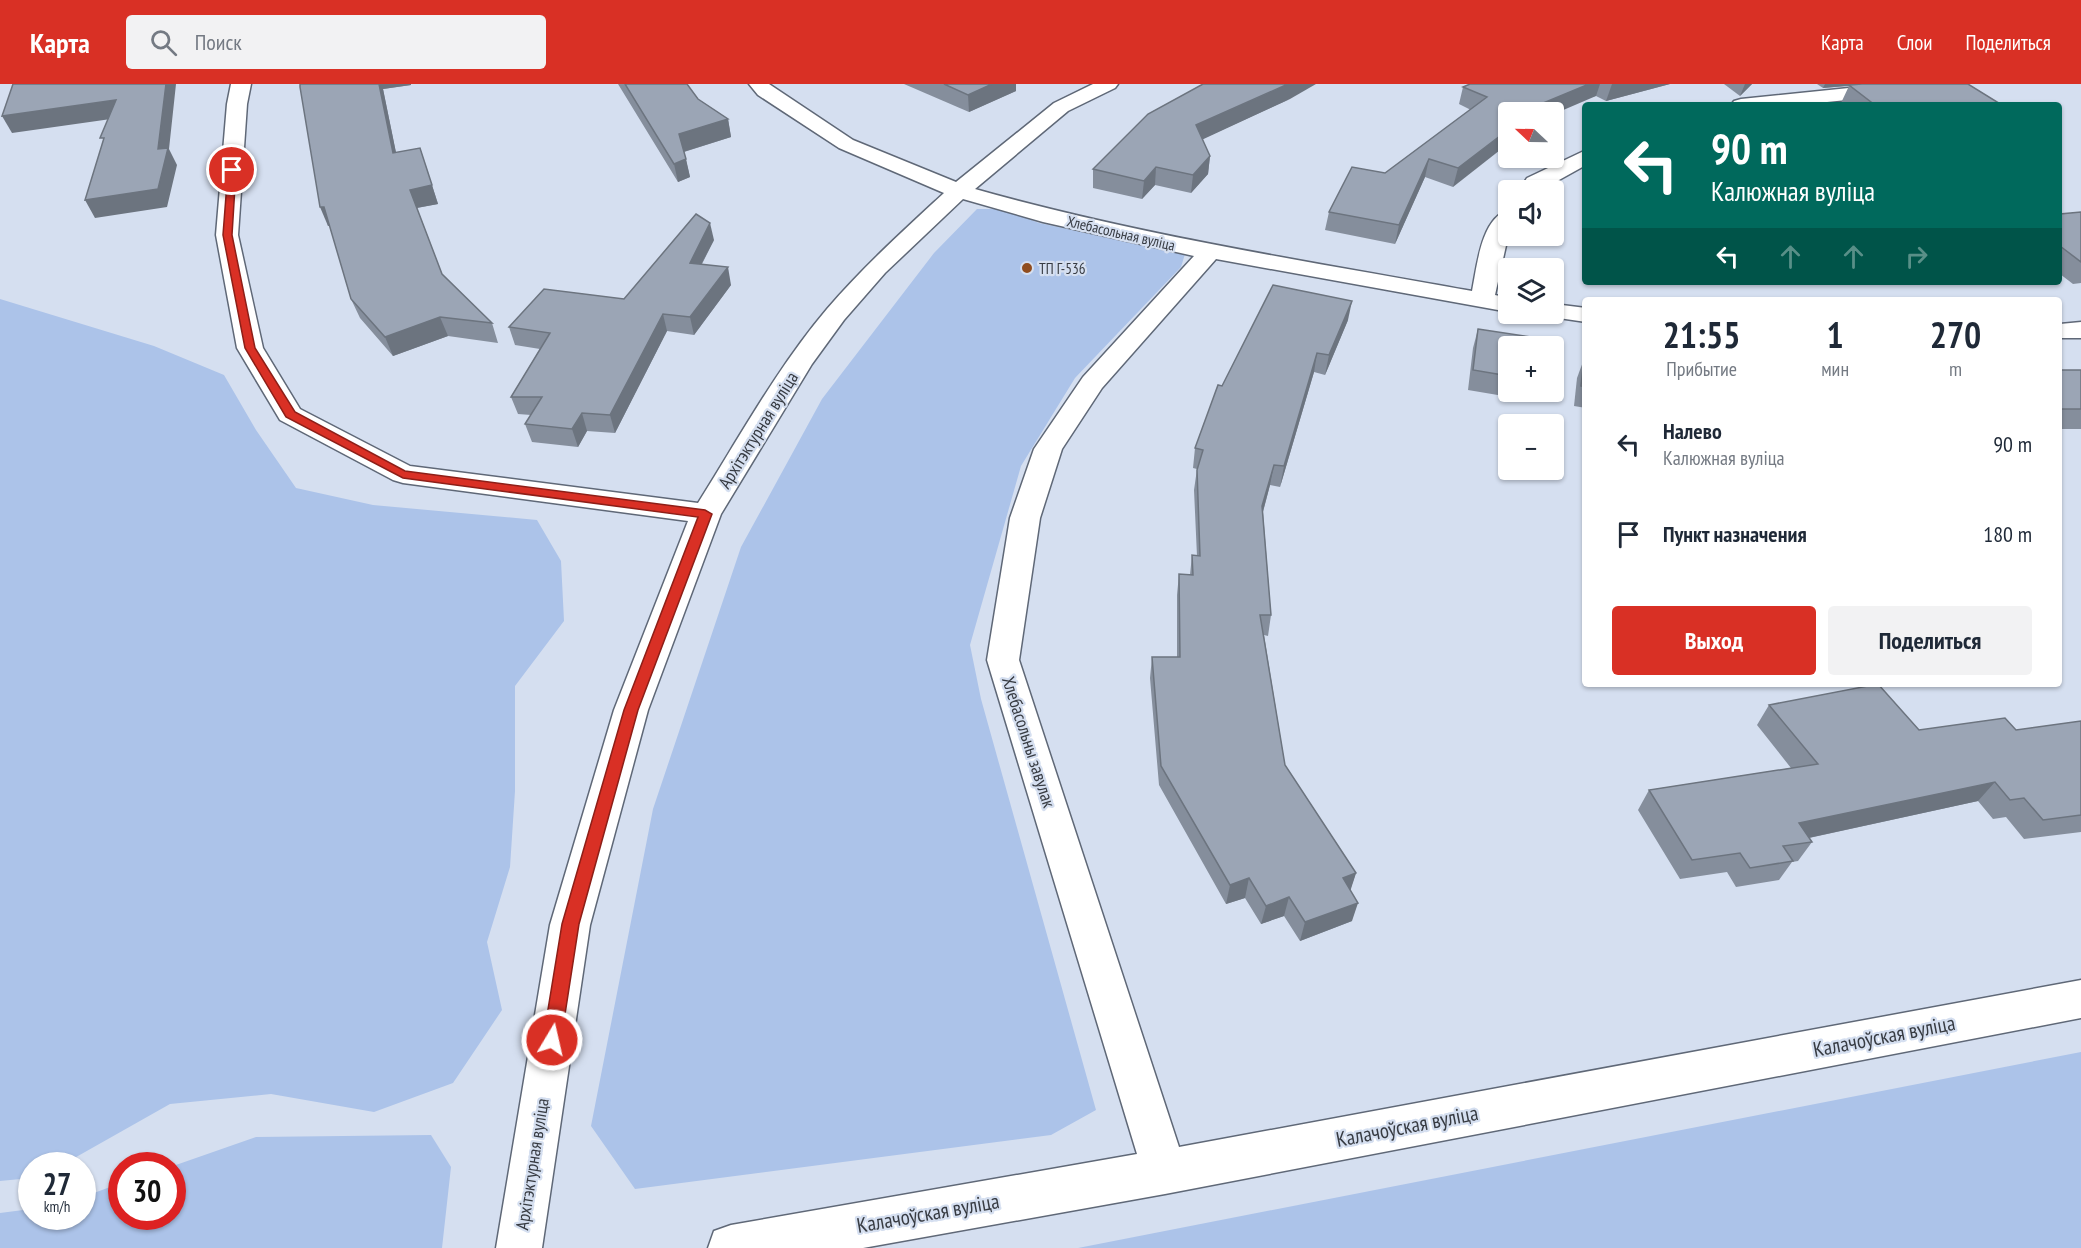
<!DOCTYPE html>
<html lang="ru">
<meta charset="utf-8">
<style>
body{margin:0;font-family:"PT Sans Narrow",sans-serif;background:#f2f2f3;color:#1f2937;height:100vh;display:flex;flex-direction:column;font-size:22px;white-space:nowrap}
*{box-sizing:border-box;margin:0}
p{font-size:20px;color:#747a83}
.icon{flex:none;width:33px;height:33px;fill:none;stroke:currentColor;stroke-width:2;stroke-linecap:round;stroke-linejoin:round}
.map{position:relative;flex:1;overflow:hidden}
.panel{position:absolute;left:1582px;top:213px;width:480px;height:390px;display:flex;flex-direction:column;background:#fff;border-radius:6px;box-shadow:0 2px 4px #0004}
.panel>*{flex:none}
.hud{position:absolute;left:1582px;top:18px;width:480px;height:183px;border-radius:6px;box-shadow:0 2px 4px #0004;background:#00695c;color:#fff;overflow:hidden}
.needle{width:39px;rotate:292deg}
.tools{position:absolute;left:1498px;top:18px;display:grid;gap:12px}
.tools a{display:grid;place-items:center;width:66px;height:66px;border-radius:6px;background:#fff;box-shadow:0 2px 4px #0004;font-size:30px}
.speed{position:absolute;left:18px;top:1068px;display:flex;gap:12px;font-size:30px;font-weight:700;text-align:center}
.speed>*{display:grid;place-content:center;width:78px;height:78px;border-radius:50%;background:#fff;box-shadow:0 2px 4px #0004;line-height:1}
.speed small{font-size:15px;font-weight:400}
.speed .limit{border:9px solid #d22;background:#fff;color:#111}
.pin{position:absolute;display:grid;place-items:center;width:51px;height:51px;color:#fff;margin:-26px;border:3px solid #fff;border-radius:50%;box-shadow:0 2px 6px #0007}
.me{position:absolute;width:66px;margin:-33px;rotate:9deg;stroke-linejoin:round;filter:drop-shadow(0 0 4px #0008)}
.turn{display:flex;align-items:center;gap:21px;height:126px;padding:0 30px;font-size:27px}
.turn .icon{width:78px;height:78px;stroke-width:2.5}
.turn b{display:block;font-size:42px;line-height:51px}
.lanes{display:flex;align-items:center;height:57px;padding:0 30px;background:#0003;justify-content:center;gap:30px;direction:ltr}
.lanes .off{opacity:.35}
.eta{display:flex;justify-content:space-evenly;align-items:center;height:102px;text-align:center}
.eta b{font-size:36px;font-weight:600;line-height:42px}
.button{display:flex;gap:12px;margin-top:auto;padding:12px 30px}
.button a{flex:1;height:69px;border-radius:6px;background:#d93025;color:#fff;font-size:24px;font-weight:600;line-height:69px;text-align:center}
.button a+a{background:#f2f2f3;color:#1f2937}
ul{padding:0;list-style:none}
li{display:flex;align-items:center;gap:18px;height:90px;padding:0 30px}
li div{flex:1}
li b{display:block;font-size:22px}
li em{font-style:normal}
header{display:flex;align-items:center;gap:36px;box-sizing:border-box;height:84px;padding:0 30px;background:#d93025;color:#fff}
header strong{font-size:28px}
nav{display:flex;gap:33px;margin-inline-start:auto;font-size:21px}
.search{width:420px;height:54px;background:#f2f2f3;display:flex;align-items:center;gap:15px;box-sizing:border-box;padding:0 21px;border-radius:6px;color:#747a83;font-size:22px}
.map>svg:first-child{display:block}
.green{fill:#acc3e9}
.lines{fill:none;stroke-linecap:round;stroke-linejoin:round}
.street-casing{stroke:#5f6877;stroke-width:3}
.street{fill:#fff;fill-rule:evenodd}
.wall{fill:#858e9c}
.shaded-wall{fill:#6c747f}
.building{fill:#9ba5b5;stroke:#6c747f;stroke-width:1.5}
.route{fill:#d93025;stroke:#8d1f18;stroke-width:1.5}
.poi-dot{fill:#904d1f;stroke:#d5dff0;stroke-width:2}
.labels{text-anchor:middle;dominant-baseline:central;stroke-width:4.5;stroke-linejoin:round;paint-order:stroke}
.far-street-label{font-size:15px;fill:#373b42;stroke:#d5dff0}
.far-poi-label{font-size:15px;fill:#373b42;stroke:#d5dff0;text-anchor:start}
.street-label{font-size:18px;fill:#373b42;stroke:#d5dff0}
.near-street-label{font-size:21px;fill:#373b42;stroke:#d5dff0}
</style>
<header>
<strong>Карта</strong>
<div class="search"><svg class="icon" aria-label="search" viewBox="0 0 24 24"><circle cx="10" cy="10" r="6"/><path d="M15 15l6 6"/></svg>Поиск</div>
<nav><a>Карта</a><a>Слои</a><a>Поделиться</a></nav>
</header>
<div class="map">
<svg width="2081" height="1164" viewBox="0 0 2081 1164">
<rect width="100%" height="100%" fill="#d5dff0"/>
<g class="green">
<path d="M 977,125 L 1003,125 L 1039,139 L 1185,170 L 1181,183 L 1075,294 L 1021,382 L 970,561 L 981,615 L 1096,1026 L 1051,1051 L 635,1105 L 591,1042 L 653,725 L 741,463 L 822,315 L 934,169 Z"/>
<path d="M 0,215 L 154,262 L 224,291 L 256,346 L 296,404 L 373,421 L 537,436 L 561,477 L 564,537 L 515,602 L 515,707 L 510,783 L 487,858 L 502,926 L 453,999 L 374,1028 L 271,1010 L 170,1020 L 62,1081 L 32,1082 L 31,1094 L 0,1097 Z"/>
<path d="M 2081,968 L 2081,1164 L 1078,1164 Z"/>
<path d="M 431,1051 L 451,1083 L 442,1164 L 0,1164 L 0,1129 L 31,1125 L 32,1132 L 82,1132 L 83,1113 L 121,1099 L 122,1132 L 172,1132 L 173,1082 L 256,1053 Z"/>
</g>
<g class="lines">
<g class="street-casing">
<g id="street">
<path d="M 231,0 L 251,0 L 247,20 L 238,151 L 263,264 L 300,325 L 410,382 L 698,419 C 739,354 777,284 827,225 C 863,183 904,146 944,109 L 839,64 L 758,11 L 749,0 L 769,0 L 853,56 L 956,98 L 1054,19 L 1093,0 L 1118,0 L 1115,4 L 1068,27 L 975,105 C 1138,151 1305,177 1472,207 C 1477,183 1481,133 1509,126 L 1509,148 L 1495,211 L 1509,214 L 1509,228 L 1216,175 L 1102,304 L 1062,365 L 1040,434 L 1019,576 L 1179,1063 L 2081,896 L 2081,934 L 1165,1110 L 863,1164 L 708,1164 L 714,1147 L 731,1141 L 1137,1070 L 987,576 L 1010,434 L 1034,365 L 1083,293 L 1194,172 L 1043,138 L 963,115 L 885,189 L 844,236 L 812,280 L 721,430 L 648,626 L 590,841 L 542,1164 L 496,1164 L 550,841 L 614,626 L 688,437 L 403,399 L 393,396 L 280,336 L 237,264 L 216,151 L 227,20 Z"/>
<path d="M 1888,0 L 1954,0 L 1951,4 L 1944,6 L 1798,21 L 1731,21 L 1734,17 L 1741,15 Z"/>
<path d="M 1586,66 L 1586,81 L 1541,106 L 1519,106 L 1527,94 Z"/>
<path d="M 1554,220 L 1586,224 L 1586,238 L 1545,232 L 1543,230 L 1554,230 Z"/>
<path d="M 2081,238 L 2081,254 L 2060,254 L 2060,240 Z"/>
</g>
</g>
<use href="#street" class="street"/>
</g>
<g class="wall">
<path d="M 300,0 L 411,1 L 383,5 L 396,69 L 426,82 L 438,120 L 417,124 L 442,190 L 492,239 L 498,259 L 448,252 L 393,272 L 360,234 L 351,215 L 330,142 L 328,142 Z"/>
<path d="M 618,0 L 687,0 L 698,15 L 728,35 L 731,53 L 684,68 L 690,93 L 678,98 Z"/>
<path d="M 904,0 L 1016,0 L 1016,7 L 969,28 Z"/>
<path d="M 1470,0 L 1670,0 L 1606,17 L 1596,12 L 1509,28 L 1453,103 L 1425,93 L 1395,160 L 1325,146 L 1329,128 L 1385,89 L 1471,26 L 1459,20 L 1463,3 Z"/>
<path d="M 1724,0 L 1752,0 L 1740,12 Z"/>
<path d="M 1817,0 L 1968,0 L 2002,21 L 1844,21 L 1841,19 L 1849,2 L 1823,4 Z"/>
<path d="M 1290,15 L 1202,55 L 1210,72 L 1208,90 L 1191,109 L 1155,101 L 1142,115 L 1093,104 L 1093,85 Z"/>
<path d="M 2081,128 L 2081,199 L 2073,200 L 2060,190 L 2060,130 Z"/>
<path d="M 714,156 L 702,180 L 731,201 L 694,251 L 667,247 L 615,349 L 587,347 L 578,363 L 532,358 L 525,340 L 531,331 L 518,330 L 511,313 L 540,265 L 515,261 L 509,243 L 624,215 Z"/>
<path d="M 1348,236 L 1325,291 L 1314,288 L 1280,403 L 1270,401 L 1263,428 L 1271,531 L 1268,552 L 1264,551 L 1285,681 L 1356,789 L 1350,806 L 1352,837 L 1300,857 L 1284,832 L 1261,840 L 1245,814 L 1226,820 L 1159,701 L 1150,594 L 1152,573 L 1177,573 L 1177,511 L 1179,490 L 1190,491 L 1192,471 L 1197,472 L 1194,406 L 1197,385 L 1193,384 L 1195,364 L 1222,302 Z"/>
<path d="M 1478,245 L 1509,262 L 1509,308 L 1531,308 L 1528,316 L 1468,306 L 1473,264 Z"/>
<path d="M 1584,275 L 1586,275 L 1586,324 L 1574,322 L 1577,294 Z"/>
<rect x="2060" y="286" width="21" height="59"/>
<path d="M 1769,621 L 1919,646 L 2016,646 L 2081,637 L 2081,748 L 2024,755 L 2006,733 L 1993,735 L 1978,717 L 1809,754 L 1812,758 L 1798,777 L 1792,778 L 1779,796 L 1736,803 L 1727,788 L 1680,795 L 1638,726 L 1649,706 L 1791,684 L 1757,641 Z"/>
</g>
<g class="shaded-wall">
<path d="M 166,0 L 176,0 L 169,65 L 177,81 L 167,123 L 95,134 L 85,116 Z"/>
<path d="M 379,0 L 411,0 L 411,1 L 383,5 L 400,88 L 393,69 Z"/>
<path d="M 992,0 L 1016,0 L 1016,7 L 969,28 L 968,11 Z"/>
<path d="M 1288,0 L 1316,0 L 1290,15 L 1195,59 L 1196,41 Z"/>
<path d="M 1589,0 L 1600,0 L 1596,12 L 1554,30 L 1554,28 L 1531,28 L 1541,20 Z"/>
<path d="M 1612,0 L 1670,0 L 1606,17 Z"/>
<path d="M 1745,0 L 1752,0 L 1740,12 Z"/>
<path d="M 1825,0 L 1866,0 L 1823,4 Z"/>
<path d="M 116,16 L 125,33 L 12,49 L 2,32 Z"/>
<path d="M 728,35 L 731,53 L 683,68 L 679,50 Z"/>
<path d="M 1509,45 L 1509,59 L 1453,103 L 1458,84 Z"/>
<path d="M 420,64 L 438,120 L 416,124 L 410,106 Z"/>
<path d="M 1210,72 L 1208,90 L 1191,109 L 1193,91 Z"/>
<path d="M 686,75 L 690,93 L 678,98 L 674,80 Z"/>
<path d="M 1429,75 L 1425,93 L 1395,160 L 1399,141 Z"/>
<path d="M 1156,83 L 1155,101 L 1142,115 L 1144,97 Z"/>
<path d="M 320,123 L 324,123 L 332,141 L 328,142 Z"/>
<path d="M 710,139 L 714,156 L 693,196 L 690,179 Z"/>
<path d="M 728,183 L 731,201 L 694,251 L 690,233 Z"/>
<path d="M 1352,217 L 1348,236 L 1325,291 L 1329,271 Z"/>
<path d="M 663,230 L 667,247 L 615,349 L 610,331 Z"/>
<path d="M 440,233 L 448,252 L 393,272 L 385,253 Z"/>
<path d="M 1317,269 L 1314,288 L 1280,403 L 1284,382 Z"/>
<path d="M 582,329 L 587,347 L 578,363 L 572,345 Z"/>
<path d="M 1274,381 L 1270,401 L 1259,442 L 1262,422 Z"/>
<path d="M 1995,698 L 1978,717 L 1785,759 L 1799,739 Z"/>
<path d="M 1356,789 L 1350,808 L 1343,794 Z"/>
<path d="M 1249,794 L 1245,814 L 1226,820 L 1230,801 Z"/>
<path d="M 1289,813 L 1284,832 L 1261,840 L 1266,822 Z"/>
<path d="M 1358,819 L 1352,837 L 1300,857 L 1305,838 Z"/>
</g>
<g class="building">
<path d="M 13,0 L 166,0 L 158,65 L 168,64 L 158,105 L 85,116 L 104,54 L 100,54 L 116,16 L 2,32 Z"/>
<path d="M 300,0 L 379,0 L 393,69 L 420,64 L 432,101 L 410,106 L 442,190 L 492,239 L 440,233 L 385,253 L 351,215 L 324,123 L 320,123 L 300,3 Z"/>
<path d="M 625,0 L 687,0 L 698,15 L 728,35 L 679,50 L 686,75 L 674,80 Z"/>
<path d="M 944,0 L 992,0 L 968,11 Z"/>
<path d="M 1203,0 L 1288,0 L 1196,41 L 1210,72 L 1193,91 L 1156,83 L 1144,97 L 1093,85 L 1148,30 Z"/>
<path d="M 1470,0 L 1589,0 L 1541,20 L 1531,28 L 1509,28 L 1509,45 L 1458,84 L 1429,75 L 1399,141 L 1329,128 L 1352,83 L 1385,89 L 1487,13 L 1463,3 Z"/>
<path d="M 1862,0 L 1968,0 L 2002,21 L 1875,21 L 1849,1 Z"/>
<path d="M 2081,128 L 2081,178 L 2060,162 L 2060,130 Z"/>
<path d="M 696,130 L 710,139 L 690,179 L 728,183 L 690,233 L 663,230 L 610,331 L 582,329 L 572,345 L 525,340 L 542,313 L 511,313 L 550,249 L 509,243 L 544,205 L 624,215 Z"/>
<path d="M 1273,201 L 1352,217 L 1329,271 L 1317,269 L 1284,382 L 1274,381 L 1262,422 L 1271,531 L 1260,531 L 1285,681 L 1356,789 L 1343,794 L 1358,819 L 1305,838 L 1289,813 L 1266,822 L 1249,794 L 1230,801 L 1161,682 L 1152,573 L 1180,573 L 1179,490 L 1193,491 L 1192,471 L 1200,472 L 1197,386 L 1203,366 L 1195,364 L 1218,301 L 1222,302 Z"/>
<path d="M 1478,245 L 1537,254 L 1537,262 L 1509,262 L 1509,292 L 1473,286 Z"/>
<path d="M 1584,275 L 1586,275 L 1586,303 L 1581,302 Z"/>
<rect x="2060" y="286" width="21" height="39"/>
<path d="M 1878,600 L 1919,646 L 2005,634 L 2016,646 L 2081,637 L 2081,731 L 2043,736 L 2024,714 L 2010,716 L 1995,698 L 1799,739 L 1812,758 L 1783,762 L 1793,777 L 1750,784 L 1740,769 L 1692,776 L 1649,706 L 1818,680 L 1769,621 Z"/>
</g>
<path class="route" d="M 232,83 L 236,86 L 232,151 L 255,264 L 295,328 L 405,387 L 705,426 L 712,430 L 638,626 L 579,840 L 561,956 L 558,962 L 552,964 L 546,962 L 543,956 L 562,840 L 624,626 L 698,433 L 403,394 L 286,333 L 245,264 L 223,151 L 228,86 Z"/>
<circle class="poi-dot" cx="1027" cy="184" r="6"/>
<g class="labels">
<g class="far-street-label">
<text transform="translate(1121 149) rotate(13)">Хлебасольная вуліца</text>
</g>
<g class="far-poi-label">
<text x="1039" y="184">ТП Г-536</text>
</g>
<g class="street-label">
<text transform="translate(758 346) rotate(-58)">Архітэктурная вуліца</text>
<text transform="translate(1029 658) rotate(72)">Хлебасольны завулак</text>
<text transform="translate(532 1080) rotate(-81)">Архітэктурная вуліца</text>
</g>
<g class="near-street-label">
<text transform="translate(1884 952) rotate(-11)">Калачоўская вуліца</text>
<text transform="translate(1407 1042) rotate(-11)">Калачоўская вуліца</text>
<text transform="translate(928 1129) rotate(-10)">Калачоўская вуліца</text>
</g>
</g>
</svg>
<div class="tools">
<a><svg class="needle" viewBox="-14 -14 28 28"><path d="M0-13l5 13h-10z" fill="#e53935"/><path d="M0 13l5-13h-10z" fill="#747a83"/></svg></a>
<a><svg class="icon" aria-label="sound" viewBox="0 0 24 24"><path d="M4 9h4l5-4v14l-5-4H4zM17 9q2 3 0 6"/></svg></a>
<a><svg class="icon" aria-label="layers" viewBox="0 0 24 24"><path d="M12 4l9 5-9 5-9-5zM3 14l9 5 9-5"/></svg></a>
<a>+</a>
<a>−</a>
</div>
<div class="speed"><div>27<small>km/h</small></div><div class="limit">30</div></div>
<div class="pin" style="left:232px;top:86px;background:#d93025"><svg class="icon" aria-label="arrive" viewBox="0 0 24 24"><path d="M6 21V4h12l-3 4 3 4H6"/></svg></div>
<svg class="me" style="left:552px;top:956px" viewBox="-20 -20 40 40"><circle r="17" fill="#d93025" stroke="#fff" stroke-width="3"/><path d="M0-11L8 9 0 5-8 9z" fill="#fff"/></svg>
<div class="hud">
<div class="turn"><svg class="icon" aria-label="left" viewBox="0 0 24 24"><path d="M17 20v-9H6M10 6l-5 5 5 5"/></svg><div><b>90 m</b>Калюжная вуліца</div></div>
<div class="lanes"><svg class="icon" aria-label="left" viewBox="0 0 24 24"><path d="M17 20v-9H6M10 6l-5 5 5 5"/></svg><svg class="icon off" aria-label="ahead" viewBox="0 0 24 24"><path d="M12 20V5M6 11l6-6 6 6"/></svg><svg class="icon off" aria-label="ahead" viewBox="0 0 24 24"><path d="M12 20V5M6 11l6-6 6 6"/></svg><svg class="icon off" aria-label="right" viewBox="0 0 24 24"><path d="M7 20v-9h11M14 6l5 5-5 5"/></svg></div>
</div>
<section class="panel">
<div class="eta">
<div><b>21:55</b><p>Прибытие</p></div>
<div><b>1</b><p>мин</p></div>
<div><b>270</b><p>m</p></div>
</div>
<ul>
<li><svg class="icon" aria-label="left" viewBox="0 0 24 24"><path d="M17 20v-9H6M10 6l-5 5 5 5"/></svg><div><b>Налево</b><p>Калюжная вуліца</p></div><em>90 m</em></li>
<li><svg class="icon" aria-label="arrive" viewBox="0 0 24 24"><path d="M6 21V4h12l-3 4 3 4H6"/></svg><div><b>Пункт назначения</b></div><em>180 m</em></li>
</ul>
<div class="button"><a>Выход</a><a>Поделиться</a></div>
</section>
</div>
